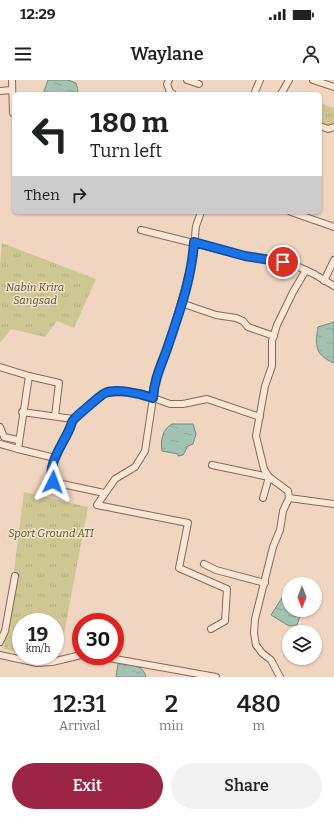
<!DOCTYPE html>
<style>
body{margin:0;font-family:Bitter,serif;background:#f2f2f2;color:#202124;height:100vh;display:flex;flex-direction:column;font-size:15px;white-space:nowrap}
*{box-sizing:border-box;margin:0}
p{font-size:13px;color:#757577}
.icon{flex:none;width:22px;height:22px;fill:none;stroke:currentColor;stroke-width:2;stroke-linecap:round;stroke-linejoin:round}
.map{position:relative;height:597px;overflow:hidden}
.panel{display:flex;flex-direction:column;background:#fff;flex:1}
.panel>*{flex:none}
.guide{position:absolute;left:12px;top:12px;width:310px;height:122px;border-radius:6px;box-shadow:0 1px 3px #0004;background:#fff;color:#202124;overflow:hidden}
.needle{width:26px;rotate:180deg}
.buttons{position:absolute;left:282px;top:497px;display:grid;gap:8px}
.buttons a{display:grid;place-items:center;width:40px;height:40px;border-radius:50%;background:#fff;box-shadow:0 1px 3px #0004;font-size:20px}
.speed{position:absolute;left:12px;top:533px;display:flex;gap:8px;font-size:20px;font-weight:700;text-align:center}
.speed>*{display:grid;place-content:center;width:52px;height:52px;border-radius:50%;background:#fff;box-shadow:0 1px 3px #0004;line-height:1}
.speed small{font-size:10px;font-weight:400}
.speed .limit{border:6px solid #d22;background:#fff;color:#111}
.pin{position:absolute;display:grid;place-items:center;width:34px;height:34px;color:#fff;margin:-17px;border:2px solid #fff;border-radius:50%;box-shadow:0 1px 4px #0007}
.me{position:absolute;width:44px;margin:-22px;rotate:3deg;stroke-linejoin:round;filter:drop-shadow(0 0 3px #0008)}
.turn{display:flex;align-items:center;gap:14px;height:84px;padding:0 12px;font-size:18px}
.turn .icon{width:52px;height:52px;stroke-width:2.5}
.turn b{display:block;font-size:28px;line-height:34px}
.then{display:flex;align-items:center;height:38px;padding:0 12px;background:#0003;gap:8px;font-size:15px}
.eta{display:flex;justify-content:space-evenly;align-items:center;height:68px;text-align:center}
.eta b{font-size:24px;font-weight:600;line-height:28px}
.primary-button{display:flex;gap:8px;margin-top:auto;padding:8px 12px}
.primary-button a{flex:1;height:46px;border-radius:24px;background:#9b2543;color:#fff;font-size:16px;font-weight:600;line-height:46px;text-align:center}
.primary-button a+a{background:#f2f2f2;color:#202124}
.status{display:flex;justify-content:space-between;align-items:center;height:28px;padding:0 20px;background:#fff;direction:ltr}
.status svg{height:11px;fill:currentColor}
header{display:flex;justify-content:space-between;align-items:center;height:52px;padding:0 12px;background:#fff;font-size:18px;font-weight:600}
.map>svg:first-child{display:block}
.grass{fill:url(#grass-tufts)}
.water{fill:url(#water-ripples);stroke:#6a907e}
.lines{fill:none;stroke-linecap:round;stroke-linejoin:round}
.minor-casing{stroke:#8a6658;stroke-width:8}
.minor{stroke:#fae6d4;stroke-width:6}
.route-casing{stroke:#114b97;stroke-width:10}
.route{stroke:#1a73e8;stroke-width:7}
.labels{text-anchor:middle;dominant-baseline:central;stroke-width:3;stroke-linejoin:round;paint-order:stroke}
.park-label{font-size:11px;font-style:italic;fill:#565622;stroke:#f7e3d1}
</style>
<div class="status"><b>12:29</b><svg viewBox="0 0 49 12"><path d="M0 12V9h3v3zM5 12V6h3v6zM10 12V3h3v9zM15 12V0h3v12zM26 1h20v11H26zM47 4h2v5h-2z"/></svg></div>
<header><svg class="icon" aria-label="menu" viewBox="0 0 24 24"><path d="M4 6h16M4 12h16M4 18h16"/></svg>Waylane<svg class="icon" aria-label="person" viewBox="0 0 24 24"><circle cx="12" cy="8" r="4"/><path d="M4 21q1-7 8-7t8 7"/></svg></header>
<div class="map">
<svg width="334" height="597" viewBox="0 0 334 597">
<defs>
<pattern id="grass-tufts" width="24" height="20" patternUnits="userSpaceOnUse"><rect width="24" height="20" fill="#cec794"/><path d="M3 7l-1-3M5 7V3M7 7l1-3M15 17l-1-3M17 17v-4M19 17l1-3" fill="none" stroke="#b2ab7f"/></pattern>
<pattern id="water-ripples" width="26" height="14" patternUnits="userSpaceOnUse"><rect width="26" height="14" fill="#a4c2b2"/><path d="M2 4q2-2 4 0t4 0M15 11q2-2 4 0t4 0" fill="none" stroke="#8ea699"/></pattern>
</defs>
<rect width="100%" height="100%" fill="#f0d6c1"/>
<g class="grass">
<path d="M 320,23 L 334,28 L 334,48 L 320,47 Z"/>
<path d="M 2,163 L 96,199 L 74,248 L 57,241 L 45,257 L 11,249 L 0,263 L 0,186 Z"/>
<path d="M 24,412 L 88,427 L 60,575 L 57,577 L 33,576 L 55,576 L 55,542 L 21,542 L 21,573 L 4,569 Z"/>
</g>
<g class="water">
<path d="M 48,0 L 68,0 L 76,3 L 78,10 L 77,14 L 43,14 Z"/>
<path d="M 334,242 L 334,283 C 315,275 315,266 318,247 Z"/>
<path d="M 172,344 L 193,344 L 196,354 L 193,364 L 188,366 L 183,375 L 178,376 L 178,374 L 162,371 C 160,361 163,348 172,344 Z"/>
<path d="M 283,516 L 289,518 L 289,530 L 302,530 L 297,545 L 289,546 L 271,535 Z"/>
<path d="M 118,583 C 130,584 143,584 146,597 L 116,597 Z"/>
</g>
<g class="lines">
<g class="minor-casing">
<g id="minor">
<path d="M 12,0 L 13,33"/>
<path d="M 169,0 L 167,4 L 170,12 L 173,14"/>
<path d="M 187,0 L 199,4"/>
<path d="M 313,0 L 334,7"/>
<path d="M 0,11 L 12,10"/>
<path d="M 254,14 L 260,0"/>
<path d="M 281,14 L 289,0"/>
<path d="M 320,46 L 328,49 L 334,47"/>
<path d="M 201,132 L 196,146 L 193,177 L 185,209 L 169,264 L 156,298 L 145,371 L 135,387 L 115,399 L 97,425 L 188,443 L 179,488 L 227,509 L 225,541 L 211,549"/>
<path d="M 291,132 L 334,147"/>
<path d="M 141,150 L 245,176 L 292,184 L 314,194 L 334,206"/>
<path d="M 324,201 L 334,180"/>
<path d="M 181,223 L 216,235 L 236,238 L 243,241 L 248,247 L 274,256"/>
<path d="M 0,287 L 29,296"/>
<path d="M 22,332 L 73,339 L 105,313 L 122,312 L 140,313 L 170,324 L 183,324 L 207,319 L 260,337"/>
<path d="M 73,339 C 68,356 46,385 53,402 L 104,413"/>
<path d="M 0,347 L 4,357 L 18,360"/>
<path d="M 0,364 L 18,369 L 29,296 L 59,303 L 55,336"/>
<path d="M 18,369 L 55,378"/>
<path d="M 212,385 L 269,397 L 263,418"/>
<path d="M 289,418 L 334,424"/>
<path d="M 204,484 L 216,490 L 265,503"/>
<path d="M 0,562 L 5,551 L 15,496"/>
<path d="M 0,575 L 37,583 L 52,582 L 81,575"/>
<path d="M 98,576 L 216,597"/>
<path d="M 280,597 L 271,580 L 262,573 L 256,565 L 254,553 L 255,539 L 273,467 L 280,450 L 283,431 L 289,418 L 288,411 L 269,397 L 264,389 L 256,356 L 265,306 L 272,286 L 272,261 L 277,245 L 293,212 L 306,190"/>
</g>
</g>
<use href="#minor" class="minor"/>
</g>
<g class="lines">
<g class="route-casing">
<path id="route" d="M 53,402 C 46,386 63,364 69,350 C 71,347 71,342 74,339 C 77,336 102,314 105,313 C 117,308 141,314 153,318 C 154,298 163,282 169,263 C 180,231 192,196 194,162 L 245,176 L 283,182"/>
</g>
<use href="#route" class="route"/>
</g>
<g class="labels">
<g class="park-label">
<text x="35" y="207">Nabin Krira<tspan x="35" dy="13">Sangsad</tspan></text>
<text x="51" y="453">Sport Ground ATI</text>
</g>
</g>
</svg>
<div class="buttons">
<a><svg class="needle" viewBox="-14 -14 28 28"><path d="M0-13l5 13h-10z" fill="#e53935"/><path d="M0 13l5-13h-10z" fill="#757577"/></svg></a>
<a><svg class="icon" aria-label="layers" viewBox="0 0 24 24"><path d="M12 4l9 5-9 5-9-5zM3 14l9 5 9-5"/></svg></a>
</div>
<div class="speed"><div>19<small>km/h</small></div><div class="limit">30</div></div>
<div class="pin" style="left:283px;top:182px;background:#d93025"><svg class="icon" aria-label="arrive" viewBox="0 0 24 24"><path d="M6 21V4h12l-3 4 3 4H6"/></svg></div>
<svg class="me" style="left:53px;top:402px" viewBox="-20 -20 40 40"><path d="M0-17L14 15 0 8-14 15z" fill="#1a73e8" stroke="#fff" stroke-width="4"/></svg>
<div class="guide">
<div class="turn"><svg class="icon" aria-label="left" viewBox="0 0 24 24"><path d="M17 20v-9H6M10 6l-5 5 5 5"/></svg><div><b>180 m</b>Turn left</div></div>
<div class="then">Then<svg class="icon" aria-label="right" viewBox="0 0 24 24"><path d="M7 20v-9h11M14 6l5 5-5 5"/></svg></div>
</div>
</div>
<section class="panel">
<div class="eta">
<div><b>12:31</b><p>Arrival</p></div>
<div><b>2</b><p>min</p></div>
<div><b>480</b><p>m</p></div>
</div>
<div class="primary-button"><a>Exit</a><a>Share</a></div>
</section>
